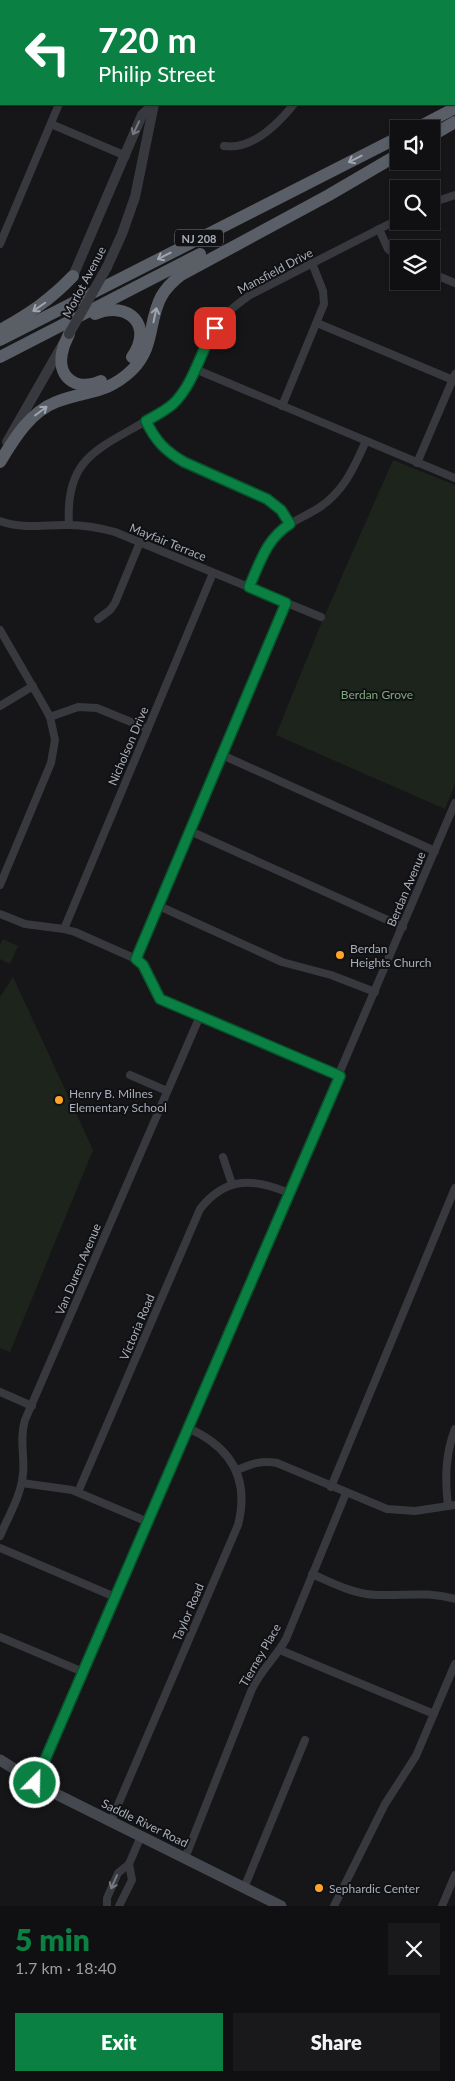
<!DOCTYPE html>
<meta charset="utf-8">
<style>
body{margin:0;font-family:Lato,sans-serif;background:#19191c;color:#f1f3f6;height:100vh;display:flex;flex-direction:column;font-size:19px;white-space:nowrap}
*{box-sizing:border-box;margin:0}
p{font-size:16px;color:#9c9da0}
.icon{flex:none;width:28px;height:28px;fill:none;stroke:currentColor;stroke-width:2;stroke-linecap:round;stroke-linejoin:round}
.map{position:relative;height:1906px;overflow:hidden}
.side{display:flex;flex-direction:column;background:#101013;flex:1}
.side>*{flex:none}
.top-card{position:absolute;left:0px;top:0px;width:455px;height:105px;box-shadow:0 1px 4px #0004,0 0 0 1px #303033;background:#0b8043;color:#fff;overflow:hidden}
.fabs{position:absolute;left:390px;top:120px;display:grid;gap:10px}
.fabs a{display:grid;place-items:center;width:50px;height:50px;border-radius:0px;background:#101013;box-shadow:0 1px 4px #0004,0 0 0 1px #303033;font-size:25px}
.pin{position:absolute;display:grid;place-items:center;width:42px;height:42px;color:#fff;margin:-21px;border-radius:10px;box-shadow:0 2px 8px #0006}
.me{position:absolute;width:55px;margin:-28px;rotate:23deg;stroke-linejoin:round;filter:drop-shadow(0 0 4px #0008)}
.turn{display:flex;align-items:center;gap:18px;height:105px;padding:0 15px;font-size:22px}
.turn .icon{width:65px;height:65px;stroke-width:2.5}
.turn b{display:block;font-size:35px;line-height:42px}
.round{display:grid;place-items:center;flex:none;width:52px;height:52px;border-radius:0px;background:#19191c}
.headline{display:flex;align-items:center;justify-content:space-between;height:85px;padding:0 15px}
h1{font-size:30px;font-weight:800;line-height:38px;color:#0b8043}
.button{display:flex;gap:10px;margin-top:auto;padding:10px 15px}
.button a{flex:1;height:58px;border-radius:0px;background:#0b8043;color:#fff;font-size:20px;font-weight:800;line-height:58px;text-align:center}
.button a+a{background:#19191c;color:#f1f3f6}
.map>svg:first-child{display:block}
.green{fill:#1c241c}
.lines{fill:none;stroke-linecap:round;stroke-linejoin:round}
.minor{stroke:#37393e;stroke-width:8}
.tertiary{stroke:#37393e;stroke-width:10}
.secondary{stroke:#45484e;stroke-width:11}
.trunk{stroke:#5a5e66;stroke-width:12}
.tertiary-bridge{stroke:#37393e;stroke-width:10}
.oneway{stroke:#757982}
.oneway2{stroke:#9fa6b2}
.route-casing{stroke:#07532c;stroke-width:12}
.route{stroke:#0b8043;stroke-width:9}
.poi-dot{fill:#ffa428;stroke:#111114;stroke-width:2}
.labels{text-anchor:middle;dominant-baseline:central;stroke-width:4;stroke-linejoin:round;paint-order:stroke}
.shield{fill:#111114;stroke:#7a7f88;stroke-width:1}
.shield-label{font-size:11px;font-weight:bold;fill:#a7aeba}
.street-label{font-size:12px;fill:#a7aeba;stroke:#111114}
.park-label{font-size:12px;fill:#7ea67d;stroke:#111114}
.poi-label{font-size:12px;fill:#a7aeba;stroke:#111114;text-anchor:start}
</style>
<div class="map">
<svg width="455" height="1906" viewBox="0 0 455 1906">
<rect width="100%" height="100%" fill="#161619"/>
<g class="green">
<path d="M 393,460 L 455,485 L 455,784 L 445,809 L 276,735 L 321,624 Z"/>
<path d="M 3,939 L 18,946 L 10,964 L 0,959 L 0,945 Z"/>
<path d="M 13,977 L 93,1150 L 10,1352 L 0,1348 L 0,997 Z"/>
</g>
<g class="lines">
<g class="minor">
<path d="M 45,1 L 46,0"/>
<path d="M 367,1 L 367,0"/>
<path d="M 426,1 L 428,0"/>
<path d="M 0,46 L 1,44"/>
<path d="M 51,124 L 126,156"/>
<path d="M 224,146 C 252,150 278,124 294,104"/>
<path d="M 431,203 L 455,195"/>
<path d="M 379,229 L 388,249 L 399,258"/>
<path d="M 0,244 L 59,104"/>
<path d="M 431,273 L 455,283"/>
<path d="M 317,323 L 453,380"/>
<path d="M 195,369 L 455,478"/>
<path d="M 282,406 L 324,304 L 323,291 L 312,263"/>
<path d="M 146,421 C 155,440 166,451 183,462 L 267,499 L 281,510 L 290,524"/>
<path d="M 417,463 L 455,374"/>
<path d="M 0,521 C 23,530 46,524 69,525 C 85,525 100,528 115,532 L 321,617"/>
<path d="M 69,525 C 65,459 96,450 146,421 C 158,414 171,407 180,396 C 194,380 199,357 209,338 C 218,319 233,307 250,295 L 399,219"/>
<path d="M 249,587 C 256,571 261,552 272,539 C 283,525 302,518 317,509 C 343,493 354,468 366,441"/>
<path d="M 98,619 L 110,610 L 115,603 L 140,542"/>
<path d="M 0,630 L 44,706 L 50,717 L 55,740 L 51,763 L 0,885"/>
<path d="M 0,706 L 33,686"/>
<path d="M 50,717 L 78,707 L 97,708 L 148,729"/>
<path d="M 222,755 L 435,851"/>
<path d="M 190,831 L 403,927"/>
<path d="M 159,906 L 282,962 L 331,975 L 375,992"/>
<path d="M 0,914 L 25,924 L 64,929 L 75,932 L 136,959 L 143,965 L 161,999 L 340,1076"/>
<path d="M 64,929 L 213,573"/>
<path d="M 136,959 L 286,603"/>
<path d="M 130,1075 L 167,1091"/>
<path d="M 223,1157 L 232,1184"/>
<path d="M 0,1392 L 32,1406"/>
<path d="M 237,1470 C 251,1464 261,1460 277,1463 L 387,1509 L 415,1511 L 455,1505"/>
<path d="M 22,1483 L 72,1490 L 148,1522"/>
<path d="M 331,1487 L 455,1188"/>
<path d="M 78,1492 L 200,1209 C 226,1176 254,1178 289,1193"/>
<path d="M 448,1506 C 445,1479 445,1455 455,1429"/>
<path d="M 0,1536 C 8,1517 21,1496 23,1474 C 25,1456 19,1439 25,1420 L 200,1016"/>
<path d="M 0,1548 L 115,1597"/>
<path d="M 312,1574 C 333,1583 355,1595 378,1595 C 406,1596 427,1591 455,1599"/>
<path d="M 0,1637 L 83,1672"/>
<path d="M 280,1650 L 434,1714"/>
<path d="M 35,1783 L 455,803"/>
<path d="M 111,1821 L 238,1525 C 250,1478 231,1447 188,1428"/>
<path d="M 185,1858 L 252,1689 C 261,1670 276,1657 286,1639 L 346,1493"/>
<path d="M 244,1888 L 305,1740"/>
<path d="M 107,1906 L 107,1898 L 118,1873 L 129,1864 L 141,1836"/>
<path d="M 119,1906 L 132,1880 L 129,1864"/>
<path d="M 334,1906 L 385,1804 L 416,1756 L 455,1664"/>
<path d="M 442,1906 L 455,1875"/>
</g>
<g class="tertiary">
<path d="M 195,0 L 198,1"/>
<path d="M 107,267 L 122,234 L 135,197 L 154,104"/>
<path d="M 73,276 L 142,115 L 154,104"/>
<path d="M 7,442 L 63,344"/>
</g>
<path class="secondary" d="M 0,1760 L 48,1790 L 281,1906"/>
<g class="trunk">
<path d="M 454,38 L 455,37"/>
<path d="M 454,50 L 455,49"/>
<path d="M 454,79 L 455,80"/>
<path d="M 415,129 L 455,108"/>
<path d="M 431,136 L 455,122"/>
<path d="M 95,314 C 129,300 154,326 132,357"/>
<path d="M 0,330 C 29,314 50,300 73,276"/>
<path d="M 69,334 C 67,339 64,344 63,349 C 55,377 76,392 101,381"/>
<path d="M 0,340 L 399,137"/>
<path d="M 0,357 L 200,254"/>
<path d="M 0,462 C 14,439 30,412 56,402 C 86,390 106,395 132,370 C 155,347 148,322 161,297 C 166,288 173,281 181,275 L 329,195 L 399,154"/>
</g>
<path class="tertiary-bridge" d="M 69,334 L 107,267"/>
</g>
<defs><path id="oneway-shaft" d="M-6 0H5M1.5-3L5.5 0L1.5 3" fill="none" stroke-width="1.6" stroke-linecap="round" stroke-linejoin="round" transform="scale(1.25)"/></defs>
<g class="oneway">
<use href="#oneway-shaft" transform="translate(136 128) rotate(115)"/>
<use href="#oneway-shaft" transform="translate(114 1882) rotate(114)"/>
</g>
<g class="oneway2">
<use href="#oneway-shaft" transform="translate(355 159) rotate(153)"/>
<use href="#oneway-shaft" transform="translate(164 256) rotate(153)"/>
<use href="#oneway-shaft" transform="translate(39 307) rotate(145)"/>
<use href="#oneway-shaft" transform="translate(155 315) rotate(-78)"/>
<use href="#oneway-shaft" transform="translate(41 411) rotate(-37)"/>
</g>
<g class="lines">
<g class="route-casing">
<path id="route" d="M 35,1783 L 340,1076 L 160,999 L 143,965 L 136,959 L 286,603 L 249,587 C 260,563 266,539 290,524 L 281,510 L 267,499 L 184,462 C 165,451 155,440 146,421 C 155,416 165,411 173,404 C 194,384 200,352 215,328"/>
</g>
<use href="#route" class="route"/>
</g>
<g class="poi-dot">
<circle cx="340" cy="955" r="5"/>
<circle cx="59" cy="1100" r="5"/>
<circle cx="319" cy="1888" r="5"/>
</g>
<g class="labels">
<rect class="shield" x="175" y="229.5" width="48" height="17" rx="4"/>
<g class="shield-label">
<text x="199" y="238">NJ 208</text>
</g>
<g class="street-label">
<text transform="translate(275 271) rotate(-28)">Mansfield Drive</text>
<text transform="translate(84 282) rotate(-62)">Morlot Avenue</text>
<text transform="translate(168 542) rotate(22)">Mayfair Terrace</text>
<text transform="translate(128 746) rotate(-67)">Nicholson Drive</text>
<text transform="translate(406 889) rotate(-67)">Berdan Avenue</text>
<text transform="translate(78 1269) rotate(-67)">Van Duren Avenue</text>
<text transform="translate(137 1327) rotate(-67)">Victoria Road</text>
<text transform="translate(188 1612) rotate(-67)">Taylor Road</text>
<text transform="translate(260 1655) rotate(-60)">Tierney Place</text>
<text transform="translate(145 1823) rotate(26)">Saddle River Road</text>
</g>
<g class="park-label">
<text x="377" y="694">Berdan Grove</text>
</g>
<g class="poi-label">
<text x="350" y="948">Berdan<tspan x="350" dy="14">Heights Church</tspan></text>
<text x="69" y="1093">Henry B. Milnes<tspan x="69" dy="14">Elementary School</tspan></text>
<text x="329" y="1888">Sephardic Center</text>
</g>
</g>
</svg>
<div class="fabs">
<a><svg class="icon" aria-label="sound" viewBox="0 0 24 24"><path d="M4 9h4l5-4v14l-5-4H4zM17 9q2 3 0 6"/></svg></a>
<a><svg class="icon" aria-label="search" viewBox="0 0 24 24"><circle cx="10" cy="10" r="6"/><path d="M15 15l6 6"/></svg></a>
<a><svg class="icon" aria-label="layers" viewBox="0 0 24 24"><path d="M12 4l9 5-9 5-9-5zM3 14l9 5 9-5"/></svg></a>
</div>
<div class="pin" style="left:215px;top:328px;background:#d93025"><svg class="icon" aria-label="arrive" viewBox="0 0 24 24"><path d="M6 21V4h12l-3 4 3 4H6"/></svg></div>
<svg class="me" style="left:35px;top:1783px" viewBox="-20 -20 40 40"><circle r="17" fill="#0b8043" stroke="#fff" stroke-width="3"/><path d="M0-11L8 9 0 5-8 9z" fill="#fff"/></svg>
<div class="top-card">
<div class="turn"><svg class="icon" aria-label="left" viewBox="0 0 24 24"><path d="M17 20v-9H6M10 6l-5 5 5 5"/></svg><div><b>720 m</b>Philip Street</div></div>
</div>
</div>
<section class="side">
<div class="headline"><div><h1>5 min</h1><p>1.7 km · 18:40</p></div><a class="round"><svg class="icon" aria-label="close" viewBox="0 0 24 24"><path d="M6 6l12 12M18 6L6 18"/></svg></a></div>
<div class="button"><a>Exit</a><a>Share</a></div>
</section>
